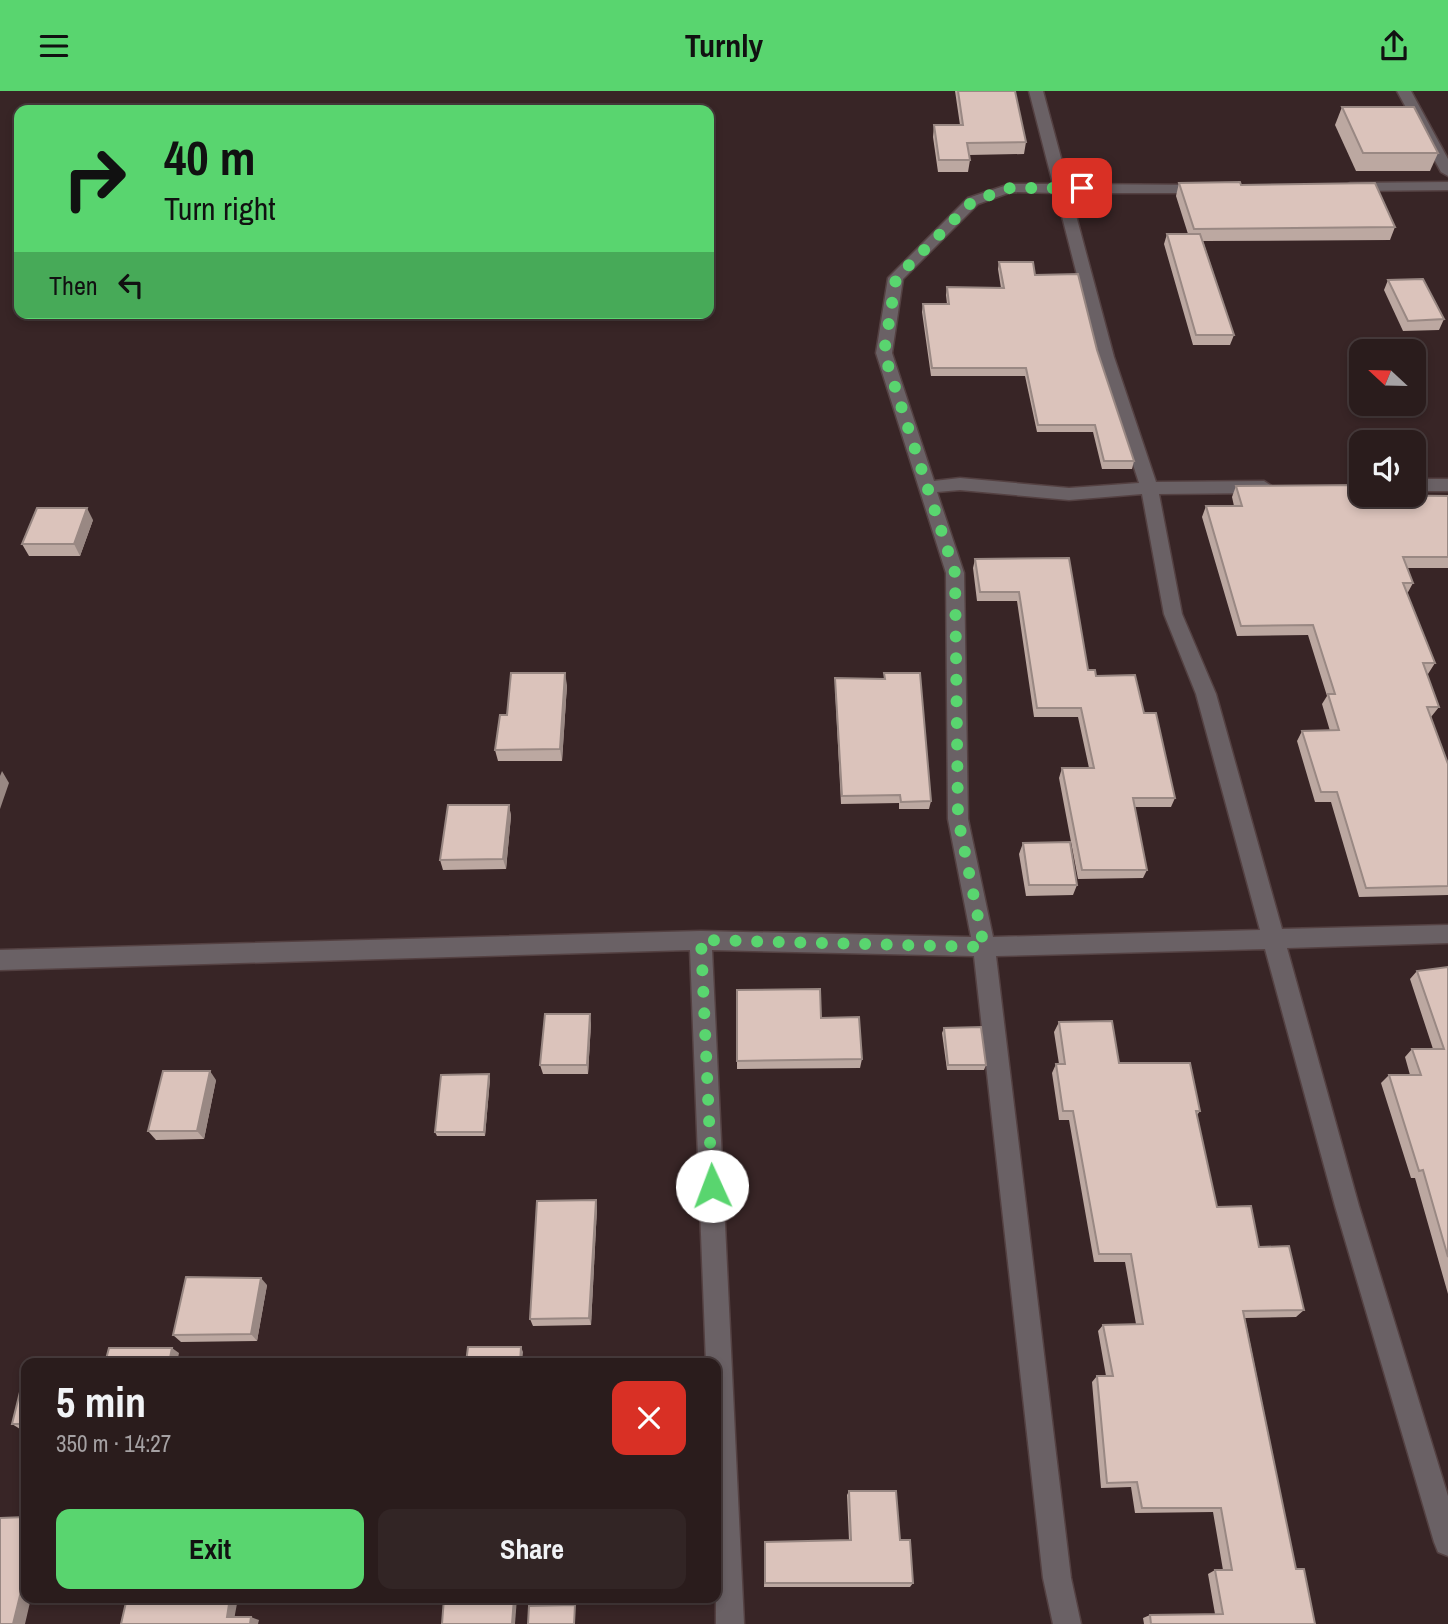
<!DOCTYPE html>
<meta charset="utf-8">
<style>
body{margin:0;font-family:"Archivo Narrow",sans-serif;background:#322525;color:#f1f3f6;height:100vh;display:flex;flex-direction:column;font-size:26px;white-space:nowrap}
*{box-sizing:border-box;margin:0}
p{font-size:23px;color:#a5a1a3}
.icon{flex:none;width:38px;height:38px;fill:none;stroke:currentColor;stroke-width:2;stroke-linecap:round;stroke-linejoin:round}
.map{position:relative;flex:1;overflow:hidden}
.sheet{position:absolute;left:21px;top:1267px;width:700px;height:245px;display:flex;flex-direction:column;background:#2a1c1c;border-radius:14px;box-shadow:0 4px 10px #0003,0 0 0 2px #463a3b}
.sheet>*{flex:none}
.hud{position:absolute;left:14px;top:14px;width:700px;height:214px;border-radius:14px;box-shadow:0 4px 10px #0003,0 0 0 2px #463a3b;background:#59d56f;color:#111;overflow:hidden}
.needle{width:46px;rotate:292deg}
.controls{position:absolute;left:1349px;top:248px;display:grid;gap:14px}
.controls a{display:grid;place-items:center;width:77px;height:77px;border-radius:14px;background:#2a1c1c;box-shadow:0 4px 10px #0003,0 0 0 2px #463a3b;font-size:35px}
.pin{position:absolute;display:grid;place-items:center;width:60px;height:60px;color:#fff;margin:-30px;border-radius:14px;box-shadow:0 4px 10px #0006}
.me{position:absolute;width:77px;margin:-38px;rotate:358deg;stroke-linejoin:round;filter:drop-shadow(0 0 5px #0008)}
.turn{display:flex;align-items:center;gap:24px;height:147px;padding:0 35px;font-size:32px}
.turn .icon{width:91px;height:91px;stroke-width:2.5}
.turn b{display:block;font-size:49px;line-height:60px}
.then{display:flex;align-items:center;height:66px;padding:0 35px;background:#0003;gap:14px;font-size:26px}
.round{display:grid;place-items:center;flex:none;width:74px;height:74px;border-radius:14px;background:#322525}
.head{display:flex;align-items:center;justify-content:space-between;height:119px;padding:0 35px}
h1{font-size:42px;font-weight:800;line-height:52px}
.cta{display:flex;gap:14px;margin-top:auto;padding:14px 35px}
.cta a{flex:1;height:80px;border-radius:14px;background:#59d56f;color:#111;font-size:28px;font-weight:800;line-height:80px;text-align:center}
.cta a+a{background:#322525;color:#f1f3f6}
header{display:flex;justify-content:space-between;align-items:center;height:91px;padding:0 35px;background:#59d56f;color:#111;font-size:32px;font-weight:800}
.map>svg:first-child{display:block}
.lines{fill:none;stroke-linecap:round;stroke-linejoin:round}
.minor-casing{stroke:#544142;stroke-width:3}
.minor{fill:#6a6165;fill-rule:evenodd}
.wall{fill:#bca8a1}
.shaded-wall{fill:#998883}
.building{fill:#dbc3bb;stroke:#998883;stroke-width:2}
.route{stroke:#59d56f;stroke-width:12;stroke-dasharray:0 21.6}
</style>
<header><svg class="icon" aria-label="menu" viewBox="0 0 24 24"><path d="M4 6h16M4 12h16M4 18h16"/></svg>Turnly<svg class="icon" aria-label="share" viewBox="0 0 24 24"><path d="M12 15V3M7 8l5-5 5 5M5 13v7h14v-7"/></svg></header>
<div class="map">
<svg width="1448" height="1533" viewBox="0 0 1448 1533">
<rect width="100%" height="100%" fill="#382526"/>
<g class="lines">
<g class="minor-casing">
<g id="minor">
<path d="M 1029,0 L 1043,0 L 1068,93 L 1206,94 L 1213,98 L 1206,102 L 1070,102 L 1114,266 L 1156,391 L 1264,390 L 1273,396 L 1264,402 L 1159,403 L 1182,523 L 1216,603 L 1282,838 L 1448,834 L 1448,852 L 1287,857 L 1359,1115 L 1448,1405 L 1448,1465 L 1438,1461 L 1434,1451 L 1335,1115 L 1265,858 L 996,865 L 1071,1487 L 1081,1533 L 1053,1533 L 1043,1487 L 974,865 L 712,859 L 744,1533 L 716,1533 L 716,1272 L 706,1272 L 690,859 L 0,879 L 0,859 L 701,840 L 971,846 L 948,728 L 946,482 L 876,262 L 888,187 L 968,107 L 1010,93 L 1053,93 ZM 1011,101 L 1056,102 L 1098,266 L 1139,392 L 1069,397 L 960,387 L 934,390 L 892,262 L 903,188 L 978,113 ZM 960,399 L 1069,409 L 1142,403 L 1164,523 L 1196,603 L 1260,839 L 993,846 L 968,728 L 964,482 L 937,401 Z"/>
<path d="M 1397,0 L 1411,0 L 1448,68 L 1448,85 L 1441,81 Z"/>
<path d="M 1448,91 L 1448,99 L 1350,100 L 1343,96 L 1350,92 Z"/>
<rect x="1414" y="388" width="34" height="12"/>
</g>
</g>
<use href="#minor" class="minor"/>
</g>
<g class="wall">
<path d="M 955,0 L 1015,0 L 1026,51 L 1024,63 L 969,64 L 970,69 L 968,81 L 938,81 L 933,46 L 934,34 L 960,34 Z"/>
<path d="M 1342,16 L 1438,62 L 1430,80 L 1356,80 L 1335,34 Z"/>
<path d="M 1179,92 L 1241,94 L 1395,136 L 1390,149 L 1203,150 L 1234,244 L 1230,254 L 1193,254 L 1164,153 L 1167,143 L 1188,143 L 1176,105 Z"/>
<path d="M 999,171 L 1035,184 L 1097,259 L 1134,370 L 1132,378 L 1102,378 L 1093,341 L 1037,341 L 1025,285 L 931,285 L 922,221 L 923,213 L 947,213 L 946,204 L 947,196 L 1001,197 L 998,178 Z"/>
<path d="M 1388,189 L 1444,228 L 1439,239 L 1403,240 L 1384,199 Z"/>
<path d="M 1236,395 L 1387,405 L 1448,405 L 1448,477 L 1407,477 L 1413,492 L 1407,503 L 1435,572 L 1428,583 L 1426,583 L 1439,616 L 1431,626 L 1448,673 L 1448,804 L 1359,806 L 1331,711 L 1315,711 L 1297,650 L 1302,640 L 1330,640 L 1322,613 L 1327,605 L 1308,544 L 1237,545 L 1202,426 L 1206,415 L 1234,415 L 1232,406 Z"/>
<path d="M 93,429 L 80,465 L 29,465 L 22,453 Z"/>
<path d="M 1069,467 L 1088,579 L 1144,622 L 1175,707 L 1171,716 L 1135,716 L 1147,779 L 1143,787 L 1078,788 L 1059,687 L 1062,677 L 1089,677 L 1078,626 L 1034,626 L 1017,510 L 977,510 L 973,477 L 975,468 Z"/>
<path d="M 884,582 L 931,710 L 929,718 L 899,718 L 899,712 L 841,713 L 835,596 L 835,587 L 884,588 Z"/>
<path d="M 567,594 L 562,670 L 498,670 L 495,659 L 507,624 Z"/>
<path d="M 509,714 L 511,725 L 506,778 L 443,779 L 440,769 Z"/>
<path d="M 1023,752 L 1077,794 L 1073,804 L 1026,805 L 1019,763 Z"/>
<path d="M 1448,876 L 1448,1203 L 1415,1087 L 1411,1087 L 1381,992 L 1389,984 L 1410,984 L 1405,966 L 1412,958 L 1433,958 L 1410,888 L 1417,880 Z"/>
<path d="M 737,899 L 821,927 L 862,968 L 860,977 L 737,978 Z"/>
<path d="M 1059,931 L 1119,972 L 1200,1020 L 1197,1024 L 1217,1116 L 1259,1156 L 1304,1219 L 1296,1226 L 1245,1227 L 1296,1478 L 1315,1533 L 1144,1533 L 1143,1527 L 1150,1524 L 1215,1523 L 1208,1483 L 1215,1479 L 1223,1479 L 1213,1421 L 1135,1422 L 1131,1396 L 1101,1397 L 1092,1291 L 1097,1285 L 1106,1285 L 1098,1240 L 1103,1234 L 1136,1233 L 1125,1171 L 1094,1171 L 1069,1029 L 1059,1029 L 1052,982 L 1056,973 L 1059,973 L 1054,941 Z"/>
<path d="M 591,932 L 588,983 L 543,983 L 540,974 Z"/>
<path d="M 944,937 L 986,974 L 984,979 L 947,979 L 942,942 Z"/>
<path d="M 490,988 L 485,1045 L 437,1045 L 435,1041 Z"/>
<path d="M 216,989 L 204,1048 L 156,1049 L 148,1040 Z"/>
<path d="M 596,1109 L 597,1117 L 591,1234 L 533,1235 L 530,1228 Z"/>
<path d="M 267,1194 L 257,1250 L 181,1251 L 173,1244 Z"/>
<path d="M 26,1293 L 26,1338 L 20,1338 L 12,1333 Z"/>
<path d="M 849,1400 L 900,1449 L 913,1492 L 910,1496 L 764,1496 L 765,1451 L 849,1449 L 847,1404 Z"/>
</g>
<g class="shaded-wall">
<path d="M 87,417 L 93,429 L 80,465 L 74,453 Z"/>
<path d="M 565,582 L 567,594 L 562,670 L 560,658 Z"/>
<path d="M 2,680 L 9,692 L 0,718 L 0,685 Z"/>
<path d="M 509,714 L 511,725 L 506,778 L 503,768 Z"/>
<path d="M 590,923 L 591,932 L 588,983 L 587,974 Z"/>
<path d="M 210,980 L 216,989 L 204,1048 L 197,1040 Z"/>
<path d="M 489,983 L 490,988 L 485,1045 L 484,1041 Z"/>
<path d="M 596,1109 L 597,1117 L 591,1234 L 589,1227 Z"/>
<path d="M 261,1187 L 267,1194 L 257,1250 L 251,1243 Z"/>
<path d="M 521,1256 L 523,1261 L 522,1272 L 520,1272 Z"/>
<path d="M 172,1257 L 179,1262 L 177,1272 L 169,1272 Z"/>
<path d="M 26,1480 L 26,1507 L 31,1507 L 25,1533 L 13,1533 Z"/>
<path d="M 230,1507 L 238,1507 L 234,1529 L 227,1526 Z"/>
<path d="M 514,1507 L 517,1507 L 515,1533 L 512,1533 Z"/>
<path d="M 251,1526 L 259,1529 L 258,1533 L 250,1533 Z"/>
</g>
<g class="building">
<path d="M 958,0 L 1015,0 L 1026,51 L 967,52 L 970,69 L 939,69 L 934,34 L 963,34 Z"/>
<path d="M 1342,16 L 1414,16 L 1438,62 L 1363,62 Z"/>
<path d="M 1240,91 L 1241,94 L 1375,92 L 1395,136 L 1194,138 L 1179,92 Z"/>
<path d="M 1167,143 L 1200,143 L 1234,244 L 1196,244 Z"/>
<path d="M 999,171 L 1033,171 L 1035,184 L 1078,183 L 1097,259 L 1134,370 L 1104,370 L 1095,334 L 1038,334 L 1026,277 L 932,277 L 923,213 L 949,213 L 947,196 L 1004,197 Z"/>
<path d="M 1423,188 L 1444,228 L 1408,230 L 1388,189 Z"/>
<path d="M 1362,394 L 1362,404 L 1448,405 L 1448,466 L 1403,466 L 1413,492 L 1403,492 L 1435,572 L 1423,572 L 1439,616 L 1427,616 L 1448,673 L 1448,795 L 1366,797 L 1337,701 L 1321,701 L 1302,640 L 1339,639 L 1328,603 L 1335,603 L 1313,534 L 1241,535 L 1206,415 L 1242,415 L 1236,395 Z"/>
<path d="M 37,417 L 87,417 L 74,453 L 22,453 Z"/>
<path d="M 1069,467 L 1088,579 L 1095,579 L 1096,585 L 1135,584 L 1144,622 L 1156,622 L 1175,707 L 1133,707 L 1147,779 L 1082,779 L 1062,677 L 1094,677 L 1081,617 L 1037,617 L 1019,501 L 980,501 L 975,468 Z"/>
<path d="M 511,582 L 565,582 L 560,658 L 495,659 L 500,624 L 507,624 Z"/>
<path d="M 884,582 L 920,582 L 931,710 L 901,711 L 900,704 L 842,705 L 835,587 L 885,588 Z"/>
<path d="M 448,714 L 509,714 L 503,768 L 440,769 Z"/>
<path d="M 1070,751 L 1077,794 L 1029,794 L 1023,752 Z"/>
<path d="M 1448,876 L 1448,1166 L 1423,1079 L 1419,1080 L 1389,984 L 1421,984 L 1412,958 L 1444,958 L 1417,880 Z"/>
<path d="M 820,898 L 821,927 L 859,926 L 862,968 L 737,970 L 737,899 Z"/>
<path d="M 545,923 L 590,923 L 587,974 L 540,974 Z"/>
<path d="M 1112,930 L 1119,972 L 1190,972 L 1200,1020 L 1196,1020 L 1217,1116 L 1251,1115 L 1259,1156 L 1289,1155 L 1304,1219 L 1243,1220 L 1296,1478 L 1304,1478 L 1315,1533 L 1151,1533 L 1150,1524 L 1223,1523 L 1215,1479 L 1232,1479 L 1221,1417 L 1142,1417 L 1137,1391 L 1107,1392 L 1097,1285 L 1113,1285 L 1103,1234 L 1143,1233 L 1131,1163 L 1099,1163 L 1073,1020 L 1063,1020 L 1056,973 L 1065,973 L 1059,931 Z"/>
<path d="M 981,936 L 986,974 L 948,974 L 944,937 Z"/>
<path d="M 163,980 L 210,980 L 197,1040 L 148,1040 Z"/>
<path d="M 489,983 L 484,1041 L 435,1041 L 441,984 Z"/>
<path d="M 596,1109 L 589,1227 L 530,1228 L 537,1110 Z"/>
<path d="M 186,1186 L 261,1187 L 251,1243 L 173,1244 Z"/>
<path d="M 468,1256 L 521,1256 L 520,1272 L 466,1272 Z"/>
<path d="M 109,1257 L 172,1257 L 169,1272 L 105,1272 Z"/>
<path d="M 22,1293 L 26,1293 L 26,1333 L 12,1333 Z"/>
<path d="M 849,1400 L 896,1400 L 900,1449 L 910,1449 L 913,1492 L 765,1492 L 765,1451 L 851,1449 Z"/>
<path d="M 26,1426 L 26,1480 L 13,1533 L 0,1533 L 0,1427 Z"/>
<path d="M 127,1507 L 230,1507 L 227,1526 L 251,1526 L 250,1533 L 121,1533 Z"/>
<path d="M 444,1507 L 514,1507 L 512,1533 L 442,1533 Z"/>
<path d="M 575,1514 L 574,1533 L 528,1533 L 529,1515 Z"/>
</g>
<g class="lines">
<path class="route" d="M 712,1095 L 701,849 L 984,856 L 958,727 L 955,482 L 884,262 L 896,187 L 973,110 L 1010,97 L 1082,97"/>
</g>
</svg>
<div class="controls">
<a><svg class="needle" viewBox="-14 -14 28 28"><path d="M0-13l5 13h-10z" fill="#e53935"/><path d="M0 13l5-13h-10z" fill="#a5a1a3"/></svg></a>
<a><svg class="icon" aria-label="sound" viewBox="0 0 24 24"><path d="M4 9h4l5-4v14l-5-4H4zM17 9q2 3 0 6"/></svg></a>
</div>
<div class="pin" style="left:1082px;top:97px;background:#d93025"><svg class="icon" aria-label="arrive" viewBox="0 0 24 24"><path d="M6 21V4h12l-3 4 3 4H6"/></svg></div>
<svg class="me" style="left:712px;top:1095px" viewBox="-20 -20 40 40"><circle r="19" fill="#fff"/><path d="M0-13L10 11 0 6-10 11z" fill="#59d56f"/></svg>
<div class="hud">
<div class="turn"><svg class="icon" aria-label="right" viewBox="0 0 24 24"><path d="M7 20v-9h11M14 6l5 5-5 5"/></svg><div><b>40 m</b>Turn right</div></div>
<div class="then">Then<svg class="icon" aria-label="left" viewBox="0 0 24 24"><path d="M17 20v-9H6M10 6l-5 5 5 5"/></svg></div>
</div>
<section class="sheet">
<div class="head"><div><h1>5 min</h1><p>350 m · 14:27</p></div><a class="round" style="background:#d93025;color:#fff"><svg class="icon" aria-label="close" viewBox="0 0 24 24"><path d="M6 6l12 12M18 6L6 18"/></svg></a></div>
<div class="cta"><a>Exit</a><a>Share</a></div>
</section>
</div>
